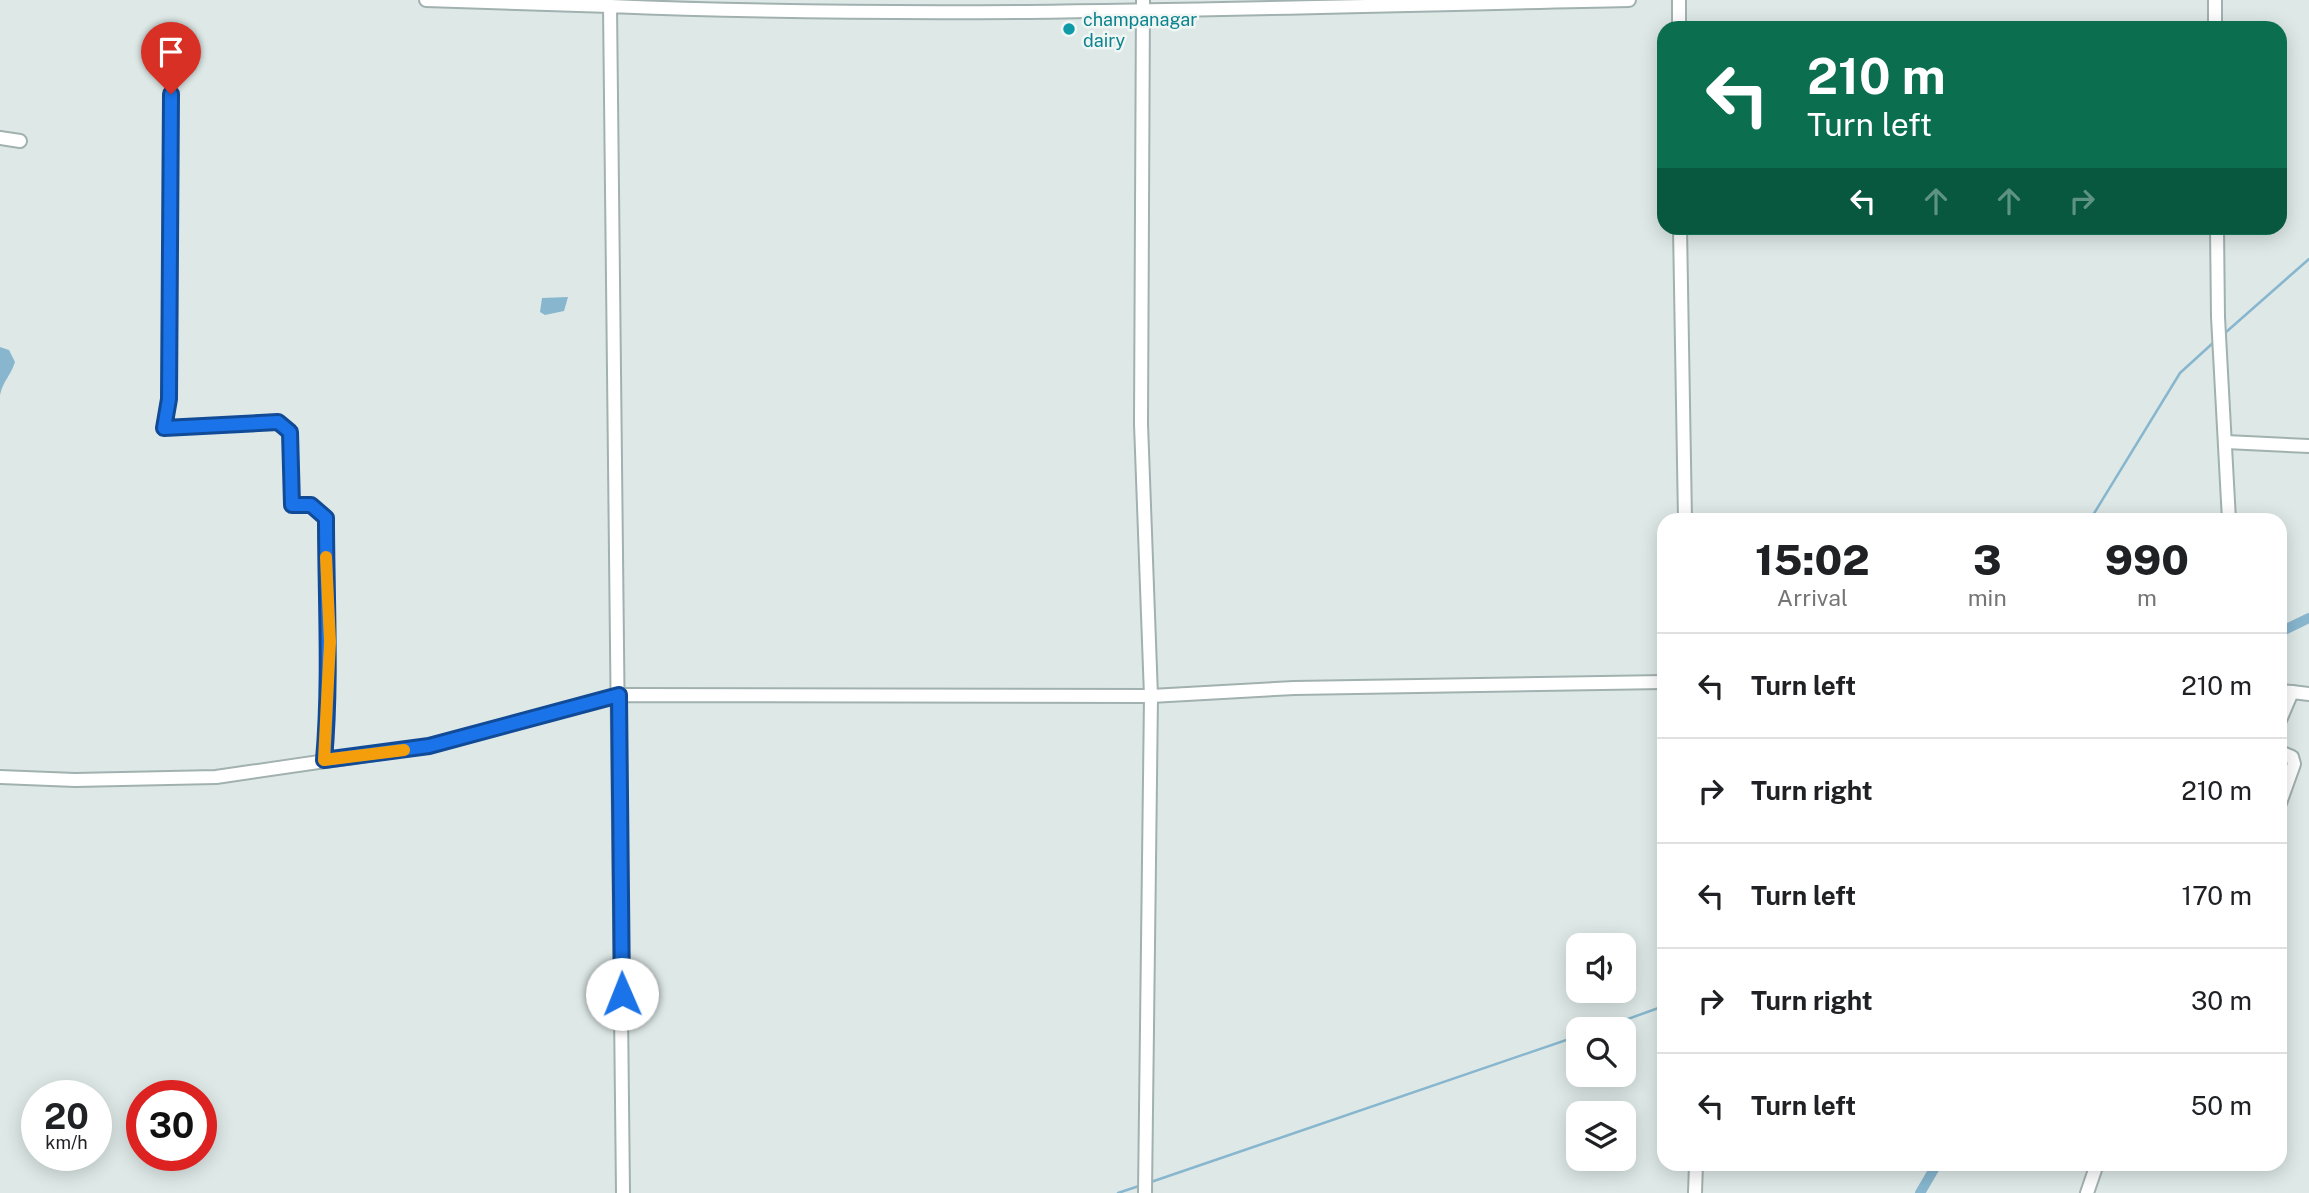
<!DOCTYPE html>
<style>
body{margin:0;font-family:"Public Sans",sans-serif;background:#f6f6f6;color:#202124;height:100vh;display:flex;flex-direction:column;font-size:26px;white-space:nowrap}
*{box-sizing:border-box;margin:0}
p{font-size:23px;color:#757577}
.icon{flex:none;width:38px;height:38px;fill:none;stroke:currentColor;stroke-width:2;stroke-linecap:round;stroke-linejoin:round}
.map{position:relative;flex:1;overflow:hidden}
.details{position:absolute;left:1657px;top:513px;width:630px;height:658px;display:flex;flex-direction:column;background:#fff;border-radius:21px;box-shadow:0 4px 18px #0003}
.details>*{flex:none}
.banner{position:absolute;left:1657px;top:21px;width:630px;height:214px;border-radius:21px;box-shadow:0 4px 18px #0003;background:#0b6e4f;color:#fff;overflow:hidden}
.buttons{position:absolute;left:1566px;top:933px;display:grid;gap:14px}
.buttons a{display:grid;place-items:center;width:70px;height:70px;border-radius:14px;background:#fff;box-shadow:0 4px 18px #0003;font-size:35px}
.speed{position:absolute;left:21px;top:1080px;display:flex;gap:14px;font-size:35px;font-weight:700;text-align:center}
.speed>*{display:grid;place-content:center;width:91px;height:91px;border-radius:50%;background:#fff;box-shadow:0 4px 18px #0003;line-height:1}
.speed small{font-size:18px;font-weight:400}
.speed .limit{border:10px solid #d22;background:#fff;color:#111}
.pin{position:absolute;display:grid;place-items:center;width:60px;height:60px;color:#fff;margin:-72px -30px;border-radius:50% 50% 50% 0;rotate:-45deg;box-shadow:0 0 7px #0007}
.pin .icon{rotate:45deg}
.me{position:absolute;width:77px;margin:-38px;rotate:359deg;stroke-linejoin:round;filter:drop-shadow(0 0 5px #0008)}
.turn{display:flex;align-items:center;gap:24px;height:147px;padding:0 35px;font-size:32px}
.turn .icon{width:91px;height:91px;stroke-width:2.5}
.turn b{display:block;font-size:49px;line-height:60px}
.lanes{display:flex;align-items:center;height:66px;padding:0 35px;background:#0003;justify-content:center;gap:35px;direction:ltr}
.lanes .off{opacity:.35}
.eta{display:flex;justify-content:space-evenly;align-items:center;height:119px;text-align:center}
.eta b{font-size:42px;font-weight:800;line-height:49px}
ul{padding:0;list-style:none}
li{display:flex;align-items:center;gap:21px;height:105px;padding:0 35px;border-top:2px solid #e0e0e0}
li div{flex:1}
li b{display:block;font-size:26px}
li em{font-style:normal}
.map>svg:first-child{display:block}
.water{fill:#87b6ce}
.lines{fill:none;stroke-linecap:round;stroke-linejoin:round}
.stream{stroke:#87b6ce;stroke-width:2.5}
.canal{stroke:#87b6ce;stroke-width:10}
.minor-casing{stroke:#a1b1af;stroke-width:16}
.minor{stroke:#fff;stroke-width:12}
.route-casing{stroke:#114b97;stroke-width:18}
.route{stroke:#1a73e8;stroke-width:12}
.slow{stroke:#f59e0b;stroke-width:12}
.culture-dot{fill:#0f9aa8;stroke:#eff6f4;stroke-width:2.5}
.labels{text-anchor:middle;dominant-baseline:central;stroke-width:5;stroke-linejoin:round;paint-order:stroke}
.culture-label{font-size:18px;fill:#0d838f;stroke:#eff6f4;text-anchor:start}
</style>
<div class="map">
<svg width="2309" height="1193" viewBox="0 0 2309 1193">
<rect width="100%" height="100%" fill="#dee9e7"/>
<g class="water">
<path d="M 568,297 L 564,311 L 545,315 L 540,312 L 542,298 Z"/>
<path d="M 0,347 L 9,350 L 15,362 C 11,375 3,381 0,395 Z"/>
</g>
<g class="lines">
<g class="stream">
<path d="M 2225,333 L 2309,259"/>
<path d="M 2090,520 L 2180,373 L 2214,342"/>
<path d="M 1600,1029 L 1664,1006"/>
<path d="M 1151,1182 L 1578,1036"/>
<path d="M 1118,1193 L 1139,1186"/>
</g>
<g class="canal">
<path d="M 2280,632 L 2309,618"/>
<path d="M 1920,1193 L 1937,1164"/>
</g>
<g class="minor-casing">
<g id="minor">
<path d="M 426,0 L 610,6"/>
<path d="M 1143,0 L 1141,424 L 1151,696 L 1145,1193"/>
<path d="M 1679,0 L 1679,28"/>
<path d="M 2215,0 L 2215,28"/>
<path d="M 171,94 L 169,399 L 164,428 L 278,422 L 290,432 L 292,505 L 311,505 L 326,518 C 326,599 331,679 324,760"/>
<path d="M 0,138 L 20,141"/>
<path d="M 1680,228 L 1685,520"/>
<path d="M 2217,228 L 2218,317 L 2229,520"/>
<path d="M 2226,442 L 2309,446"/>
<path d="M 2280,691 L 2292,692 L 2280,720"/>
<path d="M 2292,692 L 2309,694"/>
<path d="M 2280,752 L 2292,757 L 2294,764 L 2280,803"/>
<path d="M 0,777 L 75,780 L 216,777 L 429,746 L 619,695 L 1151,696 L 1294,688 L 1664,682"/>
<path d="M 623,1193 L 610,6 C 949,20 1289,7 1629,0"/>
<path d="M 1695,1193 L 1696,1164"/>
<path d="M 2087,1193 L 2097,1164"/>
</g>
</g>
<use href="#minor" class="minor"/>
</g>
<g class="lines">
<g class="route-casing">
<path id="route" d="M 171,94 L 169,399 L 164,428 L 278,422 L 290,432 L 292,505 L 311,505 L 326,518 C 326,599 331,679 324,760 L 429,746 L 619,695 L 622,994"/>
</g>
<use href="#route" class="route"/>
<path class="slow" d="M 326,557 L 330,642 L 324,760 L 404,750"/>
</g>
<circle class="culture-dot" cx="1069" cy="29" r="7"/>
<g class="labels">
<g class="culture-label">
<text x="1083" y="19">champanagar<tspan x="1083" dy="21">dairy</tspan></text>
</g>
</g>
</svg>
<div class="buttons">
<a><svg class="icon" aria-label="sound" viewBox="0 0 24 24"><path d="M4 9h4l5-4v14l-5-4H4zM17 9q2 3 0 6"/></svg></a>
<a><svg class="icon" aria-label="search" viewBox="0 0 24 24"><circle cx="10" cy="10" r="6"/><path d="M15 15l6 6"/></svg></a>
<a><svg class="icon" aria-label="layers" viewBox="0 0 24 24"><path d="M12 4l9 5-9 5-9-5zM3 14l9 5 9-5"/></svg></a>
</div>
<div class="speed"><div>20<small>km/h</small></div><div class="limit">30</div></div>
<div class="pin" style="left:171px;top:94px;background:#d93025"><svg class="icon" aria-label="arrive" viewBox="0 0 24 24"><path d="M6 21V4h12l-3 4 3 4H6"/></svg></div>
<svg class="me" style="left:622px;top:994px" viewBox="-20 -20 40 40"><circle r="19" fill="#fff"/><path d="M0-13L10 11 0 6-10 11z" fill="#1a73e8"/></svg>
<div class="banner">
<div class="turn"><svg class="icon" aria-label="left" viewBox="0 0 24 24"><path d="M17 20v-9H6M10 6l-5 5 5 5"/></svg><div><b>210 m</b>Turn left</div></div>
<div class="lanes"><svg class="icon" aria-label="left" viewBox="0 0 24 24"><path d="M17 20v-9H6M10 6l-5 5 5 5"/></svg><svg class="icon off" aria-label="ahead" viewBox="0 0 24 24"><path d="M12 20V5M6 11l6-6 6 6"/></svg><svg class="icon off" aria-label="ahead" viewBox="0 0 24 24"><path d="M12 20V5M6 11l6-6 6 6"/></svg><svg class="icon off" aria-label="right" viewBox="0 0 24 24"><path d="M7 20v-9h11M14 6l5 5-5 5"/></svg></div>
</div>
<section class="details">
<div class="eta">
<div><b>15:02</b><p>Arrival</p></div>
<div><b>3</b><p>min</p></div>
<div><b>990</b><p>m</p></div>
</div>
<ul>
<li><svg class="icon" aria-label="left" viewBox="0 0 24 24"><path d="M17 20v-9H6M10 6l-5 5 5 5"/></svg><div><b>Turn left</b></div><em>210 m</em></li>
<li><svg class="icon" aria-label="right" viewBox="0 0 24 24"><path d="M7 20v-9h11M14 6l5 5-5 5"/></svg><div><b>Turn right</b></div><em>210 m</em></li>
<li><svg class="icon" aria-label="left" viewBox="0 0 24 24"><path d="M17 20v-9H6M10 6l-5 5 5 5"/></svg><div><b>Turn left</b></div><em>170 m</em></li>
<li><svg class="icon" aria-label="right" viewBox="0 0 24 24"><path d="M7 20v-9h11M14 6l5 5-5 5"/></svg><div><b>Turn right</b></div><em>30 m</em></li>
<li><svg class="icon" aria-label="left" viewBox="0 0 24 24"><path d="M17 20v-9H6M10 6l-5 5 5 5"/></svg><div><b>Turn left</b></div><em>50 m</em></li>
</ul>
</section>
</div>
